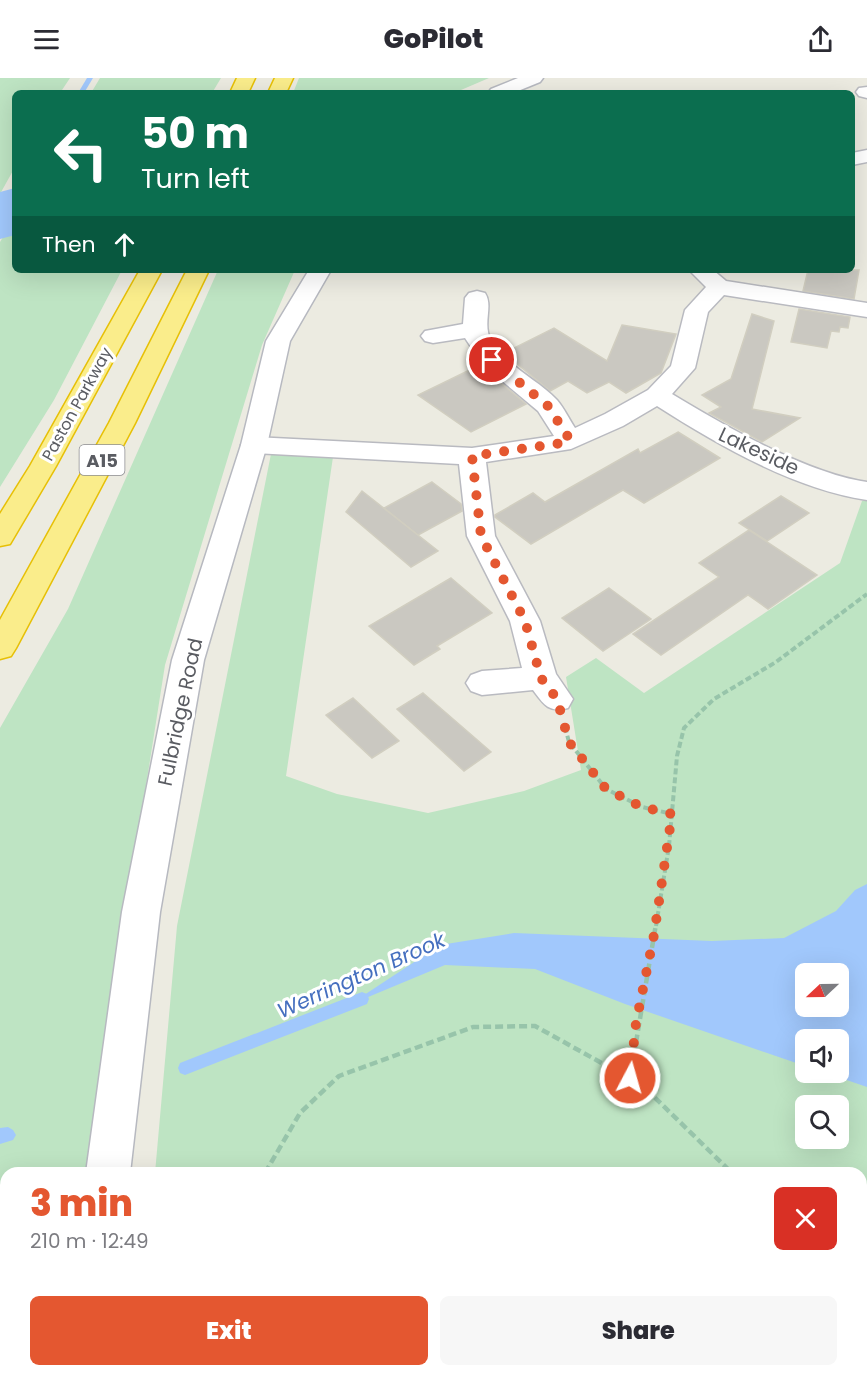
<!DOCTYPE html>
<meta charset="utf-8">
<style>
body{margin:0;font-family:Poppins,sans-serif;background:#f7f7f7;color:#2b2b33;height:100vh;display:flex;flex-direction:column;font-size:22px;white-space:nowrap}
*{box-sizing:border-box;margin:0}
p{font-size:20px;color:#7c7c81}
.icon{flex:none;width:33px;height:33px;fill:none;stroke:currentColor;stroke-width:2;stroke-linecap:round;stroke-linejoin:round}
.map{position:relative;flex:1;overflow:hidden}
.side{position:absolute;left:0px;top:1089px;width:867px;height:210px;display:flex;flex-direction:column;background:#fff;border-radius:18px 18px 0 0;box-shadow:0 6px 24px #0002}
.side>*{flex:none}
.hud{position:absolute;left:12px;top:12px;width:843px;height:183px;border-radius:9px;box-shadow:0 6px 24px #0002;background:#0b6e4f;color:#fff;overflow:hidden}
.needle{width:39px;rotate:248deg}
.tools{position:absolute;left:795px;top:885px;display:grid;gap:12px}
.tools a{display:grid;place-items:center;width:54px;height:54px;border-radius:9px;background:#fff;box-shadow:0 6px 24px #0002;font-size:30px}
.pin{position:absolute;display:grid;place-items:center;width:51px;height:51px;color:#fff;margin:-26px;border:3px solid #fff;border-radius:50%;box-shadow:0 2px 6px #0007}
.me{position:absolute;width:66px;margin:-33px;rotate:6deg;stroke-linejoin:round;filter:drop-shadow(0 0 4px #0008)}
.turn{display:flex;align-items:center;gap:21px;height:126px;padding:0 30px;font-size:27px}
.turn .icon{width:78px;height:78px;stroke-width:2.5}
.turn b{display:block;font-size:42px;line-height:51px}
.then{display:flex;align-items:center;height:57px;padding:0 30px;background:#0003;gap:12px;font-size:22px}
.round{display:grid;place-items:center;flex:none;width:63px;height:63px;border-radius:9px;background:#f7f7f7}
.overview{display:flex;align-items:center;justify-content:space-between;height:102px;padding:0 30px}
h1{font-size:36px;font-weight:800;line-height:45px;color:#e45730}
.primary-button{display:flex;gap:12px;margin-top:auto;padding:12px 30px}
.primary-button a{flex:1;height:69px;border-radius:9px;background:#e45730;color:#fff;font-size:24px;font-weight:800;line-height:69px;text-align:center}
.primary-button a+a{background:#f7f7f7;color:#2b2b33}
header{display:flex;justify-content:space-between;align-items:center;height:78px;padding:0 30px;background:#fff;font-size:27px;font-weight:800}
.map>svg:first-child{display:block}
.green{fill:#bee4c3;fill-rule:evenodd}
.water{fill:#a1c8fc;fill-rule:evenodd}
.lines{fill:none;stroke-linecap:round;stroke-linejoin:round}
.stream{fill:#a1c8fc;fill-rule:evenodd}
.river{fill:#a1c8fc;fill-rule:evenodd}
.building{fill:#cac8c1;stroke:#d1cec0;stroke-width:1.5}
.lane-casing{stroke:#b9bac0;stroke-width:3}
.street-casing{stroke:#b9bac0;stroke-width:3}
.secondary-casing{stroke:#b7b9c0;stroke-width:3}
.highway-casing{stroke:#e7c006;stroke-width:3}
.path-far1{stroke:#97c4aa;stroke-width:4;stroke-dasharray:6 3;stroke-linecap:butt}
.path{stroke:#97c4aa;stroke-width:4.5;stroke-dasharray:8 4;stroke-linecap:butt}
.lane{fill:#fff;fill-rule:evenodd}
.street{fill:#fff;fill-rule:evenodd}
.secondary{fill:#fff;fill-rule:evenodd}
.highway{fill:#faed8b;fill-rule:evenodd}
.route{stroke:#e45730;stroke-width:10;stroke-dasharray:0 18}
.labels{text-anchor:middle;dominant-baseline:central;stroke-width:6;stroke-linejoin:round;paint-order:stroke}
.far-street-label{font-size:16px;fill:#5a5c62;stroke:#fff}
.shield{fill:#fff;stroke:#8c8d91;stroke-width:1.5}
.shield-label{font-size:18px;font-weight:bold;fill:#5a5c62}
.street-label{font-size:20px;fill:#5a5c62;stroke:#fff}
.water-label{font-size:21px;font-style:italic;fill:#456fbf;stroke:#fff}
</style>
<header><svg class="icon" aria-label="menu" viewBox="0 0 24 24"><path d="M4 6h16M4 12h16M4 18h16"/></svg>GoPilot<svg class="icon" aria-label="share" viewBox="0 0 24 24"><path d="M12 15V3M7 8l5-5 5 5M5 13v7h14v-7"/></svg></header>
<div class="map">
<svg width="867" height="1299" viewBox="0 0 867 1299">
<rect width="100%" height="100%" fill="#ecebe1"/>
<g class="green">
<path d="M 0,0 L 70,0 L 60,15 L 15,15 L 15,89 L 0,116 Z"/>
<path d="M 100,0 L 221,0 L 212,15 L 91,15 Z"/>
<path d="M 299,0 L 489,0 L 454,15 L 293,15 Z"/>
<path d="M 15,139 L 15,192 L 122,192 L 54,322 L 0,409 L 0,164 Z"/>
<path d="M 218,192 L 295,192 L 262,267 L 165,587 L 85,1095 L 6,1095 L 6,1293 L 53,1293 L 52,1299 L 0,1299 L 0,650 L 68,531 Z"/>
<path d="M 271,376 L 333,379 L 286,698 L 337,716 L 428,735 L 524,713 L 581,692 L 566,599 L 596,580 L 644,615 L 840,485 L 862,423 L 867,422 L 867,1299 L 137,1299 L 137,1293 L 861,1293 L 861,1095 L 155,1095 L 177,848 ZM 806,896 L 838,896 L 838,928 L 806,928 ZM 806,962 L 838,962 L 838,994 L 806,994 ZM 806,1028 L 838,1028 L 838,1060 L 806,1060 Z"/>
</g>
<path class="water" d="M 867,806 L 867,1009 L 826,995 L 838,994 L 838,962 L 806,962 L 805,988 L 625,926 L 535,891 L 445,887 L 349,927 L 440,867 L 514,855 L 712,863 L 784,860 L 836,833 L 855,812 ZM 806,896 L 838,896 L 838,928 L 806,928 Z"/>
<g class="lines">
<g class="stream">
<path d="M 87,0 L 93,0 L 84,15 L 78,15 Z"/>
<path d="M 362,914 L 367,916 L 369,921 L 367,926 L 185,997 L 180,995 L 178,990 L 180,985 Z"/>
<path d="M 8,1049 L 13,1052 L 16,1057 L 13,1062 L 0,1066 L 0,1050 Z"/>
</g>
<path class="river" d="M 15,110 L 15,157 L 0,161 L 0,114 Z"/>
</g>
<g class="building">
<path d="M 808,192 L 859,192 L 854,221 L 803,213 Z"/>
<path d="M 799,231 L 850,239 L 848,250 L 840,249 L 839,254 L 831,253 L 827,270 L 791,264 Z"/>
<path d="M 752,236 L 774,243 L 752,331 L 800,340 L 762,364 L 709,335 L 721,329 L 702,317 L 731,301 Z"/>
<path d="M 622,247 L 676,256 L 661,295 L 626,315 L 609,304 L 587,315 L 568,303 L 550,313 L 504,275 L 554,250 L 607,283 Z"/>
<path d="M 480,287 L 526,326 L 471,354 L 418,317 Z"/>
<path d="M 678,354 L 720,380 L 644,425 L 623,412 L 531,466 L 495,439 L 495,437 L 533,415 L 545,424 L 638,371 L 640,375 Z"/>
<path d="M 432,404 L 461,426 L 462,433 L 418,457 L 384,430 Z"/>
<path d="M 362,413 L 438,473 L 411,489 L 346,434 Z"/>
<path d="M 781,418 L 809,435 L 767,463 L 739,445 Z"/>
<path d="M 749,452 L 817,497 L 768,531 L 748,517 L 661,577 L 633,556 L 719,499 L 699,485 Z"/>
<path d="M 451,500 L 492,535 L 437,568 L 440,571 L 414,587 L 369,548 Z"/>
<path d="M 609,510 L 651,541 L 603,573 L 562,540 Z"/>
<path d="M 423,615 L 491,674 L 464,693 L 397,631 Z"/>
<path d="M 353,620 L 399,663 L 372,680 L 326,637 Z"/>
</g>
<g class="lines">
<g class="lane-casing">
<rect id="lane" x="0" y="1253" width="6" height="26"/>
</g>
<g class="street-casing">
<g id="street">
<path d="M 867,9 L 867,20 L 859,18 L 856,14 L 859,10 Z"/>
<path d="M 867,72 L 867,84 L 852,87 L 852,75 Z"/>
<path d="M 689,192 L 713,192 L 726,203 L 867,225 L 867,239 L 724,217 L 708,234 L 695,290 L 672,316 C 725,348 806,395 867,404 L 867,422 C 794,411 718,367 657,328 L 623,348 L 571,371 L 486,384 L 495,458 L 540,543 L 556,596 L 573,621 L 568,630 C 549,635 544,627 533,612 L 482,617 L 471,613 L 466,605 L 471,597 L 482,593 L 522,590 L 510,543 L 467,458 L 459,386 L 254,375 L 245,373 L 241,367 L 245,361 L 254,359 L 472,370 L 554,358 L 538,333 L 483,287 L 465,260 L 433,265 L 425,263 L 421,258 L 425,253 L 463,246 L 465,220 L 469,215 L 477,213 L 485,215 C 494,228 481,247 492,264 C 508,289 537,301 557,322 C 564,330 569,341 575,350 L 605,336 L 648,312 L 671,288 L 685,232 L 706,209 Z"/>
</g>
</g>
<g class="secondary-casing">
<g id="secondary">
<path d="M 518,0 L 543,0 L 540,4 L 513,15 L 488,15 L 491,11 Z"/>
<path d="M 309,192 L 331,192 L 290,263 L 267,367 L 204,582 L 160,834 L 130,1095 L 86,1095 L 122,834 L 172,582 L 241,367 L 266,263 Z"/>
<rect x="62" y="1293" width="48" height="6"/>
</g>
</g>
<g class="highway-casing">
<g id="highway">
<path d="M 237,0 L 255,0 L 248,15 L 230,15 Z"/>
<path d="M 275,0 L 293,0 L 286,15 L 268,15 Z"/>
<path d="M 140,192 L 162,192 L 56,388 L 10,466 L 0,468 L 0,436 L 30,388 Z"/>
<path d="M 187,192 L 209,192 L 135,345 L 16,570 L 11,578 L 0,581 L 0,542 L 109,345 Z"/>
</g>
</g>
<g class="path-far1">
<path d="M 565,649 L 569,664 L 606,711 L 642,729 L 672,736"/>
<path d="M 656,848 L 669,768 L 677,678 L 684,650 L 714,621 L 776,584 L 867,516"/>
</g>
<g class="path">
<path d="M 630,1000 L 656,846"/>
<path d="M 265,1095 L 300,1035 L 339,998 L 473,949 L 535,948 L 643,1008 L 732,1095"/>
<path d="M 861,1222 L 867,1228"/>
</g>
<use href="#lane" class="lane"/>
<use href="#street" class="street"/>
<use href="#secondary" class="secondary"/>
<use href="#highway" class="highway"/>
</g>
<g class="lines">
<path class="route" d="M 492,282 L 548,328 L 570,362 L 562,365 L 472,378 L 481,458 L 525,543 L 541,600 L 557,621 L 569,664 L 606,711 L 642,729 L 672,736 L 654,857 L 636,945 L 630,1000"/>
</g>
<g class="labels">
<g class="far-street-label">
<text transform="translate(77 326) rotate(-61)">Paston Parkway</text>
</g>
<rect class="shield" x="79.5" y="367" width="45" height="30" rx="4.5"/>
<g class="shield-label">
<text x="102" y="382">A15</text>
</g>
<g class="street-label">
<text transform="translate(759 373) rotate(25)">Lakeside</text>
<text transform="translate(180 634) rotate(-78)">Fulbridge Road</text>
</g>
<g class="water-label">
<text transform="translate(361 897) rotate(-24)">Werrington Brook</text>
</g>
</g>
</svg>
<div class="tools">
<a><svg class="needle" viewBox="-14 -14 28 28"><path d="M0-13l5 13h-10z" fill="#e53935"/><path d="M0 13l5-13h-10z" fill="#7c7c81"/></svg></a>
<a><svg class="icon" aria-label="sound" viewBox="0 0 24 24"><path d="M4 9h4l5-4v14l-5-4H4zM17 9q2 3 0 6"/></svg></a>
<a><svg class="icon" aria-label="search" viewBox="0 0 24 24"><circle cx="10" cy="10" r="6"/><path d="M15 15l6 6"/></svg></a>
</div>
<div class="pin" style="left:492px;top:282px;background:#d93025"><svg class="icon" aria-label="arrive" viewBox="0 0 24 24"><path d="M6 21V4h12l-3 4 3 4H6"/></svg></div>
<svg class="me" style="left:630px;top:1000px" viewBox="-20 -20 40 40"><circle r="17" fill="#e45730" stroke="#fff" stroke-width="3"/><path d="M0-11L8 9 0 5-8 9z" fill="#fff"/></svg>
<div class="hud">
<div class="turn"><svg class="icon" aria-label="left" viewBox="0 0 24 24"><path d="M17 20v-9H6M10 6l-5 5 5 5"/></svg><div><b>50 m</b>Turn left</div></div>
<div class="then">Then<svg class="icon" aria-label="ahead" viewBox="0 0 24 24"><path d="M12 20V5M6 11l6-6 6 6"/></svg></div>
</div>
<section class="side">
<div class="overview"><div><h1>3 min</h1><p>210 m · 12:49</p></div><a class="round" style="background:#d93025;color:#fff"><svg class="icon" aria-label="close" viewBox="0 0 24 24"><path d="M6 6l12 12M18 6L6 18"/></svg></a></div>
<div class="primary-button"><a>Exit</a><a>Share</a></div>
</section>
</div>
